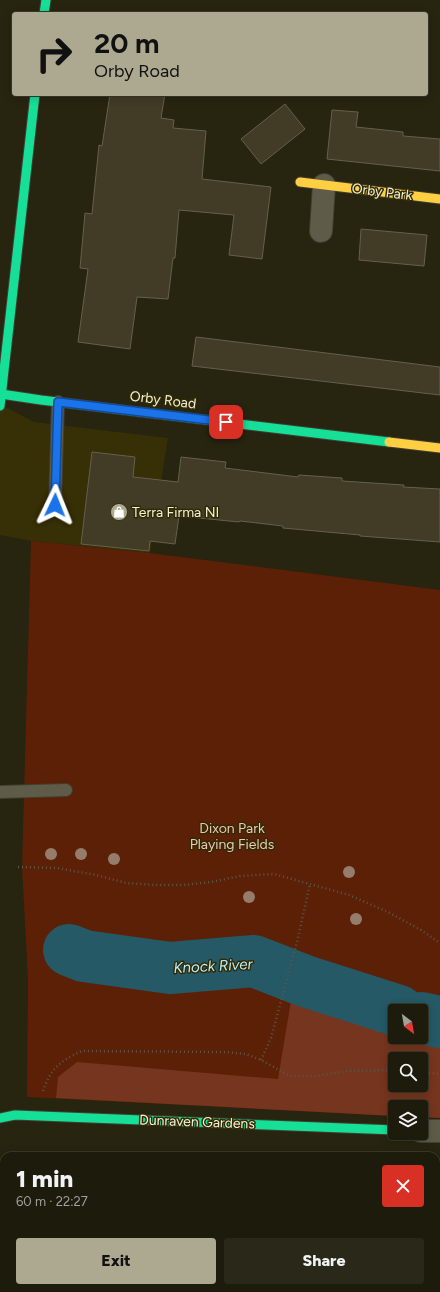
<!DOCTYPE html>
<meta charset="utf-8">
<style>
body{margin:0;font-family:Figtree,sans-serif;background:#2a2819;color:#f1f3f6;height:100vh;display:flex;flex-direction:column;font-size:15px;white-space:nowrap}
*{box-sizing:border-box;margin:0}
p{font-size:13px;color:#a0a19d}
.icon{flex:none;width:22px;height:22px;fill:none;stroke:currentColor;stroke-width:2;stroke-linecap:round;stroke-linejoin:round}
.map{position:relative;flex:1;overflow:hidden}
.side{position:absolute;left:0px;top:1152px;width:440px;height:140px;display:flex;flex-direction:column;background:#1d1b0b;border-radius:12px 12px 0 0;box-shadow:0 2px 10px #0003,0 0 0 1px #3b392c}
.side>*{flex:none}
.hud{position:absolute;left:12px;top:12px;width:416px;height:84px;border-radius:4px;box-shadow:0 2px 10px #0003,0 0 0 1px #3b392c;background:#aca990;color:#111;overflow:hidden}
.needle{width:26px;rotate:149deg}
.fabs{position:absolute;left:388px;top:1004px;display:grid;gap:8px}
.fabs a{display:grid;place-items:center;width:40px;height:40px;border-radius:4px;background:#1d1b0b;box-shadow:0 2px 10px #0003,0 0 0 1px #3b392c;font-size:20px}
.pin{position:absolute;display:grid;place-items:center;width:34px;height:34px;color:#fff;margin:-17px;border-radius:8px;box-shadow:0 2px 6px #0006}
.me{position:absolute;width:44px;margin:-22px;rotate:2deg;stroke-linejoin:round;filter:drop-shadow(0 0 3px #0008)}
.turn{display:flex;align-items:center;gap:14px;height:84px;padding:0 16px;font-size:18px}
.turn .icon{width:52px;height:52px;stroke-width:2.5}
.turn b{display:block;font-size:28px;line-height:34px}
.round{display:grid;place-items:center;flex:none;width:42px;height:42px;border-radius:4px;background:#2a2819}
.overview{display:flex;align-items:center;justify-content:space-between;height:68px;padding:0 16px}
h1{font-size:24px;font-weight:800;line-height:30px}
.button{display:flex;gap:8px;margin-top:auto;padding:8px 16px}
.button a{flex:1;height:46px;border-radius:4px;background:#aca990;color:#111;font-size:16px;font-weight:800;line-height:46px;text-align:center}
.button a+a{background:#2a2819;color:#f1f3f6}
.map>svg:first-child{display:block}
.built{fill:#372f05}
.green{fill:#5c2007;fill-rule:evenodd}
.forest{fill:#76351e;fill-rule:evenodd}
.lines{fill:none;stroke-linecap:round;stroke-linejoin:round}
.river{stroke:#245965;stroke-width:52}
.building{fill:#423b26;stroke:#665f4e}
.lane-casing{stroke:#413f30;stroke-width:14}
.street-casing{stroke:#413f30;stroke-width:24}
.fast-casing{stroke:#413f30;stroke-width:11}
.slow-casing{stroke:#413f30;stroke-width:11}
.path{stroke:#5a5747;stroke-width:2.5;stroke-dasharray:1 3;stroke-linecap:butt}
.lane{stroke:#5e5b49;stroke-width:12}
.street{stroke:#5e5b49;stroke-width:22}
.fast{stroke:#16e098;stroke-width:9}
.slow{stroke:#ffcf43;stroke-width:9}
.tree{fill:#967c6b}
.route-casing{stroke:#114b97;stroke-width:10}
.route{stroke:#1a73e8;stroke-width:7}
.labels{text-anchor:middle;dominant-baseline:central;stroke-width:3;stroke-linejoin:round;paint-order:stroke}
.street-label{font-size:14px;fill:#f4f0d6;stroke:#312b05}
.poi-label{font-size:14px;fill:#f4f0d6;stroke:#312b05;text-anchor:start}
.park-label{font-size:14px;fill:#f1c4b6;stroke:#312b05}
.water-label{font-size:15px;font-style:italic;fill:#bbedfd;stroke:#312b05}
</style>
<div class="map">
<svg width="440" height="1292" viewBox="0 0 440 1292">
<rect width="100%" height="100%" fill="#27240f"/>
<path class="built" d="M 0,404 L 34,422 L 168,438 L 150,553 L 31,541 L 0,535 Z"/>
<path class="green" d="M 31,541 L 150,553 L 440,590 L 440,1118 L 421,1117 L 421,1107 L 395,1107 L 395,1116 L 27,1097 L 28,980 L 22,867 ZM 395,1011 L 421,1011 L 421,1037 L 395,1037 ZM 395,1059 L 421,1059 L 421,1085 L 395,1085 Z"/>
<path class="forest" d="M 295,977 L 399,1011 L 395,1011 L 395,1037 L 421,1037 L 421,1018 L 440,1022 L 440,1118 L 421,1117 L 421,1107 L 395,1107 L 395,1116 L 56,1098 L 58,1077 L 77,1062 L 278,1079 ZM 395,1059 L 421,1059 L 421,1085 L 395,1085 Z"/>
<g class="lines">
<g class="river">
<path d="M 69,950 L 84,956 L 170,968 L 254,961 L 305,981 L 399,1011"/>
<path d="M 421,1018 L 440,1022"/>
</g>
</g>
<g class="building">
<path d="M 110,94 L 165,94 L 161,118 L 174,120 L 173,128 L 206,131 L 202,179 L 271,187 L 262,259 L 229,255 L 234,215 L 179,210 L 175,258 L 173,258 L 168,299 L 137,297 L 130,349 L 78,342 L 88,269 L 80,268 L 85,213 L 92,214 L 99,145 L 102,146 Z"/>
<path d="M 285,104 L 305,129 L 261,164 L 241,139 Z"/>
<path d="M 332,110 L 358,112 L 356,127 L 403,132 L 403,136 L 440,139 L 440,171 L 327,159 Z"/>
<path d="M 361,229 L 427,235 L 424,266 L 359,260 Z"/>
<path d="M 196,337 L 440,367 L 440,395 L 192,366 Z"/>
<path d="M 92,452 L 135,457 L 133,477 L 178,482 L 181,457 L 226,462 L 225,468 L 298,477 L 299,475 L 342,478 L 342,481 L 404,485 L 403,487 L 440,489 L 440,542 L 360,536 L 360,535 L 283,528 L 283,526 L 240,521 L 239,522 L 179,516 L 175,544 L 150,541 L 149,551 L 81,544 Z"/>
</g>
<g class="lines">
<g class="lane-casing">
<g id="lane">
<path d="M 55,505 L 58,402"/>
<path d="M 0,792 L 66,790"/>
</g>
</g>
<g class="street-casing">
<g id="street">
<path d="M 321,231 L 324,185"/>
<path d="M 421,1131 L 440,1131"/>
</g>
</g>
<g class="fast-casing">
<g id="fast">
<path d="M 44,14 L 46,0"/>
<path d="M 1,394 L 41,400 L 389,442"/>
<path d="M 0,406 L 35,94"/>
<path d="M 0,1118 L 15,1115 L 395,1130"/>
</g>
</g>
<g class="slow-casing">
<g id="slow">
<path d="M 300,182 L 440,199"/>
<path d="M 389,442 L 440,448"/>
</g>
</g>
<g class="path">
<path d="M 18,867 L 57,868 L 96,875 L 126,883 L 156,885 L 184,885 L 211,882 L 240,876 L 274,874 L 349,895 L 388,912 L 421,930 L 440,943"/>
<path d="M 261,1060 L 271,1038 L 297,942 L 310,884"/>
<path d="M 421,1072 L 440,1074"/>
<path d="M 43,1091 C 51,1068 60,1061 82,1051 L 225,1052 L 246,1054 L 261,1060 L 290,1076 L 315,1076 L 350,1071 L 395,1070"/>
</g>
<use href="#lane" class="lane"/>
<use href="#street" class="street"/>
<use href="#fast" class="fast"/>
<use href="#slow" class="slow"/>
</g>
<g class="tree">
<circle cx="51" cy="854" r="6"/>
<circle cx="81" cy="854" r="6"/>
<circle cx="114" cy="859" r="6"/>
<circle cx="349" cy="872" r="6"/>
<circle cx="249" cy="897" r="6"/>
<circle cx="356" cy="919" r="6"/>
</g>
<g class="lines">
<g class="route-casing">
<path id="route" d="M 55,505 L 58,402 L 226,422"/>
</g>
<use href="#route" class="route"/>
</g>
<defs>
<g id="shop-disc" transform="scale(0.9)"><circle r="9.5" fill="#aca990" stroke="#312b05"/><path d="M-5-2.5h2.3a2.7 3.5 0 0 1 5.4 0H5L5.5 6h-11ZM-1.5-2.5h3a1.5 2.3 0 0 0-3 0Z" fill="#fff"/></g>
</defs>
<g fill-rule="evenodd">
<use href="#shop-disc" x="119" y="512"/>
</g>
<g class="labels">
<g class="street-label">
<text transform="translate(382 192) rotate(7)">Orby Park</text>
<text transform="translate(163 400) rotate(7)">Orby Road</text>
<text transform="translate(197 1122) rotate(2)">Dunraven Gardens</text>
</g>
<g class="poi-label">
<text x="132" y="512">Terra Firma NI</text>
</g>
<g class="park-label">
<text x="232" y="828">Dixon Park<tspan x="232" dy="16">Playing Fields</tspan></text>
</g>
<g class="water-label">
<text transform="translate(213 966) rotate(-3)">Knock River</text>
</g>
</g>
</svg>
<div class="fabs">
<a><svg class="needle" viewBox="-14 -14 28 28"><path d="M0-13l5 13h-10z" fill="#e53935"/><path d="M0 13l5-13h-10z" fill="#a0a19d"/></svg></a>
<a><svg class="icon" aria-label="search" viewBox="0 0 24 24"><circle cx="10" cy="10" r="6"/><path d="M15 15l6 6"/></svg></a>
<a><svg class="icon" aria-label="layers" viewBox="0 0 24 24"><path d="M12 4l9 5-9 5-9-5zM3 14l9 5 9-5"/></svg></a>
</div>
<div class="pin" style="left:226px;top:422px;background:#d93025"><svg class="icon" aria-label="arrive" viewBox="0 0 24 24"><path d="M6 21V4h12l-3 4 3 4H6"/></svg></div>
<svg class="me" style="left:55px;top:505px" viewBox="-20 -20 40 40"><path d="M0-17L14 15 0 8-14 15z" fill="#1a73e8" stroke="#fff" stroke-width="4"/></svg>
<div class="hud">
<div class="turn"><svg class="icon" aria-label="right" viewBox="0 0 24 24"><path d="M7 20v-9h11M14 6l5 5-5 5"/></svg><div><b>20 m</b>Orby Road</div></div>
</div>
<section class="side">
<div class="overview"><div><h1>1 min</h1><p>60 m · 22:27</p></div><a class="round" style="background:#d93025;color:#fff"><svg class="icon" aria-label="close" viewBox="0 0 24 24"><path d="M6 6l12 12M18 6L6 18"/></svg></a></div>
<div class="button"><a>Exit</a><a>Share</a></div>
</section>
</div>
